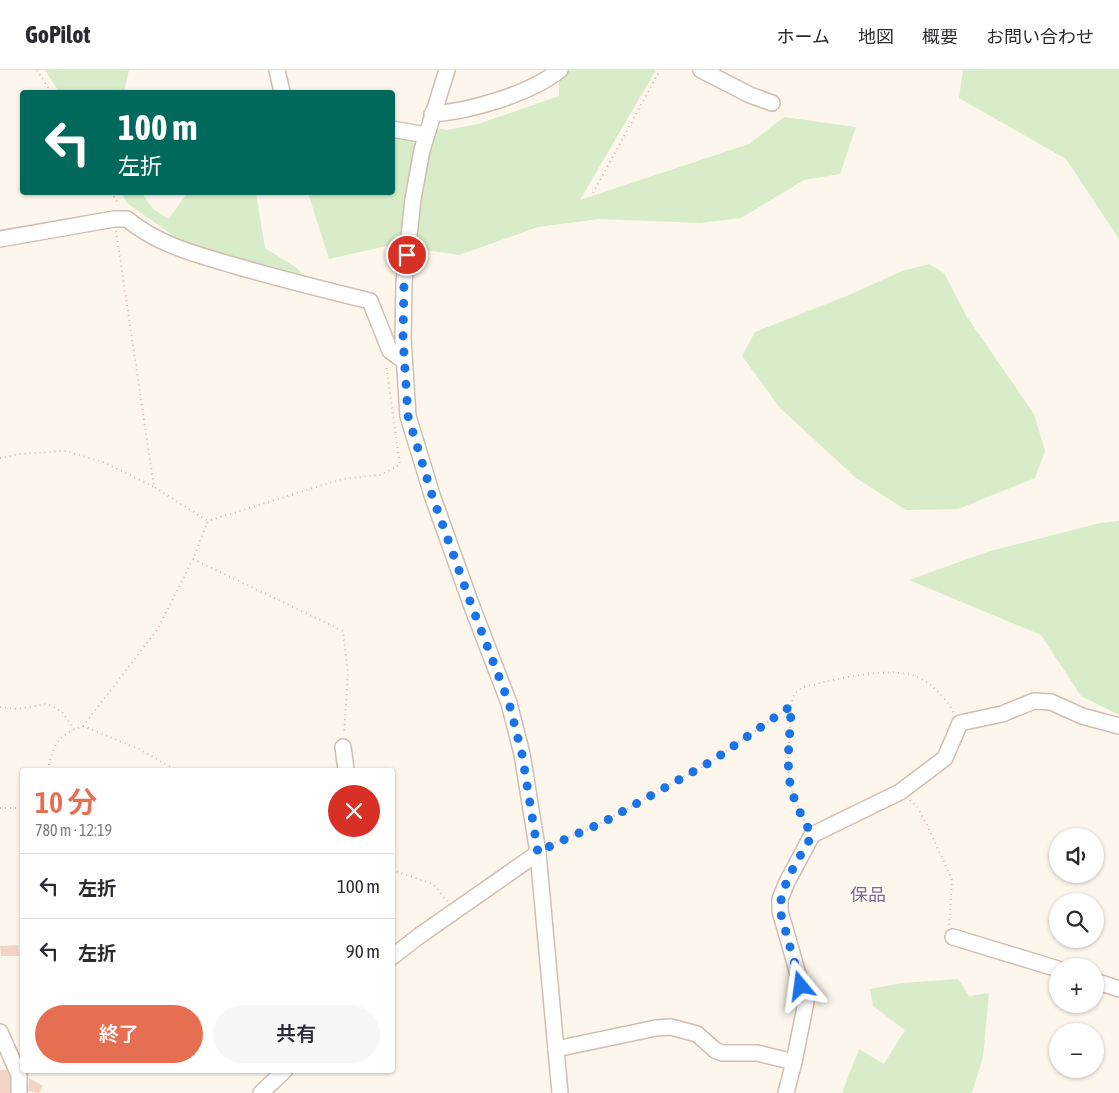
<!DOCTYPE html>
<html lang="ja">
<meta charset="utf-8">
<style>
body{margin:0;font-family:"Asap Condensed","Noto Sans JP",sans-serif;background:#f7f7f7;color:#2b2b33;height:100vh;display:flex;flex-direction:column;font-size:19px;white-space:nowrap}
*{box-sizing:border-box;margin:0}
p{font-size:16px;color:#7c7c81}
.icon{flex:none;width:28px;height:28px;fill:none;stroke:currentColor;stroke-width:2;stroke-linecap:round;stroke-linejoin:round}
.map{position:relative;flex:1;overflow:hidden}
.sheet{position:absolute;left:20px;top:698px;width:375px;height:305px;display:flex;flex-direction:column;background:#fff;border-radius:5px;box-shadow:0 1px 4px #0004}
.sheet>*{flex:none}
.banner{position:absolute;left:20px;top:20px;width:375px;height:105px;border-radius:5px;box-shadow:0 1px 4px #0004;background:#00695c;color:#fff;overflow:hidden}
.fabs{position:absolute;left:1049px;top:758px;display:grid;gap:10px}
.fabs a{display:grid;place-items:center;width:55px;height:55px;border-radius:50%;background:#fff;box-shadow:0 1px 4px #0004;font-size:25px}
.pin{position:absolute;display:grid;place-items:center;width:42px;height:42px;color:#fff;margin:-21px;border:2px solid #fff;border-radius:50%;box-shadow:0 1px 5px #0007}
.me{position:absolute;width:55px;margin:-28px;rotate:344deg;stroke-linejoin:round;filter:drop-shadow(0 0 4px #0008)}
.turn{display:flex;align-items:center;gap:18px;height:105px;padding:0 15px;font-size:22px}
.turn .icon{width:65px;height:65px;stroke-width:2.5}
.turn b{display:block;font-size:35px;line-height:42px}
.round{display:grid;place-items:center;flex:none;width:52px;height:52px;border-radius:26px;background:#f7f7f7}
.head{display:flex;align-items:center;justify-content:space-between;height:85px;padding:0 15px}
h1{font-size:30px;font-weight:600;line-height:38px;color:#e76f51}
.action{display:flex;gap:10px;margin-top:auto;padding:10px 15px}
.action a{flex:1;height:58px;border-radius:30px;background:#e76f51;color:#fff;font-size:20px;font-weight:600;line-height:58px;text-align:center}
.action a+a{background:#f7f7f7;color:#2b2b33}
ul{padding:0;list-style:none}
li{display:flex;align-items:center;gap:15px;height:65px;padding:0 15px;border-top:1px solid #e1e1e2}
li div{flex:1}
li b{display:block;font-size:19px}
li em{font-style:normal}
header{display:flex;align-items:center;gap:30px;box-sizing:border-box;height:70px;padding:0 25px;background:#fff;border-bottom:1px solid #e1e1e2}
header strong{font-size:24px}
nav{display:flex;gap:28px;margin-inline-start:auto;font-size:18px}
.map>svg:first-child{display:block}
.green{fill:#d8ecc9}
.building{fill:#f3d5c3}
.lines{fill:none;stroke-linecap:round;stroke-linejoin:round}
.minor-casing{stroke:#d1beb0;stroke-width:18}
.path{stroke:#d9b8a5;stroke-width:2;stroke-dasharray:1 4;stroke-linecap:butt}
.minor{stroke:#fff;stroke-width:15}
.route{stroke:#1a73e8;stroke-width:9;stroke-dasharray:0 16.2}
.labels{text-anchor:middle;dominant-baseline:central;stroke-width:4;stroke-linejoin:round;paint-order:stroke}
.quarter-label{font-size:18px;fill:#846695;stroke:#fffaf3}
</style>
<header>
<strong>GoPilot</strong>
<nav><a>ホーム</a><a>地図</a><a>概要</a><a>お問い合わせ</a></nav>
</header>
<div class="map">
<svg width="1119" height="1023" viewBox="0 0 1119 1023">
<rect width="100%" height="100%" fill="#fdf6ec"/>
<g class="green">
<path d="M 45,0 L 129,0 L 124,22 L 59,22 Z"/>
<path d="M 559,0 L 656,0 L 580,130 L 749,74 L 784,47 L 856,57 L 840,104 L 804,110 L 741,148 L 701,153 L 599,149 L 538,157 L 459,185 L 391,175 L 329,189 L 308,123 L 392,122 L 393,56 L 418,55 L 447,60 L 478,54 L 559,26 Z"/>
<path d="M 963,0 L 1119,0 L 1119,169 L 1066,89 L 959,28 Z"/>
<path d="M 121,123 L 142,123 L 153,139 L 169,149 L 187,123 L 256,123 L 265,178 L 297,198 L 305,208 L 187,175 L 128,134 Z"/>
<path d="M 929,194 L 944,203 L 967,247 L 1034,344 L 1045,381 L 1035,408 L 958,439 L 906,440 L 856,408 L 780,338 L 742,286 L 755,262 L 849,225 L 902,201 Z"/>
<path d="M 1119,451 L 1119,645 L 1081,626 L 1041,565 L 909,510 L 987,482 L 1100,453 Z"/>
<path d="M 958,909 L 969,926 L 989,923 L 983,987 L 972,1023 L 842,1023 L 859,979 L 884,994 L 905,960 L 873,936 L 870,919 L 902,913 Z"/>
</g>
<g class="building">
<path d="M 18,875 L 19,886 L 1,886 L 0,876 Z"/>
<path d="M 0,1000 L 7,1000 L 10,1007 L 10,1023 L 0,1023 Z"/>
<path d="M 29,1008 L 43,1016 L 39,1023 L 28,1021 Z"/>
</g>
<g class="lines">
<g class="minor-casing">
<g id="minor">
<path d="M 277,0 L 282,22"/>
<path d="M 447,0 L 422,80 L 413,129 L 404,213 L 403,268 L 408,346 L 432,425 L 471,534 L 509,633 L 522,684 L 538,783 L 560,1023"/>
<path d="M 701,0 L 750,25 L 772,33"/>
<path d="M 432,44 C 472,41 529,24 560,0"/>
<path d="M 392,59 L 426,65"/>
<path d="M 0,169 L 114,149 L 127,149 C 158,175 198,185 236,196 C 280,209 325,220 370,231 L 390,281 L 404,291"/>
<path d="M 343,677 L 346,700"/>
<path d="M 953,867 L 1058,899"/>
<path d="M 392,887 L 419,866 L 538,783"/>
<path d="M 1095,911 L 1119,919"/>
<path d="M 0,962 L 19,1005 L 19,1023"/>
<path d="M 556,979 L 656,958 L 671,957 L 697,964 L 715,980 L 722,983 L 757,983 L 794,992 L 786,1023"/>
<path d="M 794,992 L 806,932 L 780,841 L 780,829 L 787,812 L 812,765 L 900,722 L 945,688 L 960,653 L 1002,644 L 1034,631 L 1051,632 L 1082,646 L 1119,656"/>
<path d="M 261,1023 L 285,1000"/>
</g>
</g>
<g class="path">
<path d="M 37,0 L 51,22"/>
<path d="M 111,122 L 119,135"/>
<path d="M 593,123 L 660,0"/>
<path d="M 116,161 L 154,417 L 208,451"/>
<path d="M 0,388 L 19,384 L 65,381 L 103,392 L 154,417"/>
<path d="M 193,489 L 343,561 L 348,604 L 344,664"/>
<path d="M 791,636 L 794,624 L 803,617 C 833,610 885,596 915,606 C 931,612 946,628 954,643"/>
<path d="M 0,637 L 17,639 L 47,634 L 52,636 L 62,642 L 74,659"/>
<path d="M 83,656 L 139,679 L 176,700"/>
<path d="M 48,700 C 53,674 58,665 83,656 L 157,560 L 193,489 L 208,451 L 342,409 L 380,405 L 400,395 L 386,295"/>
<path d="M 910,730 L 917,736 L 928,757 L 952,810 L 949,856"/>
<path d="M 0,738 L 22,738"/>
<path d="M 550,775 L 604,752 L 712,691 L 791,636 C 791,653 789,669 788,686 C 787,710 795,733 806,754"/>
<path d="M 392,800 L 433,814 L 448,832"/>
</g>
<use href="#minor" class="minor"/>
</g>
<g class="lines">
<path class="route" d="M 407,185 L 404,213 L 403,268 L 408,346 L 432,425 L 471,534 L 509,633 L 522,684 L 538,783 L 552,775 L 604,752 L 712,691 L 791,636 C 791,663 785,691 791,718 C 795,734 804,751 812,765 C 800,788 780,814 780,841 L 801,916"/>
</g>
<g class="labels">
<g class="quarter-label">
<text x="868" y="824">保品</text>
</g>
</g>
</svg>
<div class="fabs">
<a><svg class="icon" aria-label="sound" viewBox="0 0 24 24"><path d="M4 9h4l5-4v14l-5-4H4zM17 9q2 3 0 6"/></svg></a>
<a><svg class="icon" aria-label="search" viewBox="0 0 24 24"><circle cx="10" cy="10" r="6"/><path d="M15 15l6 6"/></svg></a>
<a>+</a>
<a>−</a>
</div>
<div class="pin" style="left:407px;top:185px;background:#d93025"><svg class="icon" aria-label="arrive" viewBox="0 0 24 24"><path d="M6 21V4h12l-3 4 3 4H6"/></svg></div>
<svg class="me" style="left:801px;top:916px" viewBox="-20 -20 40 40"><path d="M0-17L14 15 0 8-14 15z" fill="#1a73e8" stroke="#fff" stroke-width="4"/></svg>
<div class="banner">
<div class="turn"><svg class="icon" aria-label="left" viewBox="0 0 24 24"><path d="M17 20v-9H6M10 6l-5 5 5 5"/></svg><div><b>100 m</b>左折</div></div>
</div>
<section class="sheet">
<div class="head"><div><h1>10 分</h1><p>780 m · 12:19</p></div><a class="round" style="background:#d93025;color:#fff"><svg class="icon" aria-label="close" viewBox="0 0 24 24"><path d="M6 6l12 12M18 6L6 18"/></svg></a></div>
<ul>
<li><svg class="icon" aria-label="left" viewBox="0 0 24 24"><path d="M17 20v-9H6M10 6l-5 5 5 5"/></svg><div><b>左折</b></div><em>100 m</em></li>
<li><svg class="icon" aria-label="left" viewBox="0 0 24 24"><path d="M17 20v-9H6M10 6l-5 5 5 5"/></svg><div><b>左折</b></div><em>90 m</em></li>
</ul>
<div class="action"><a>終了</a><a>共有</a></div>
</section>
</div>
